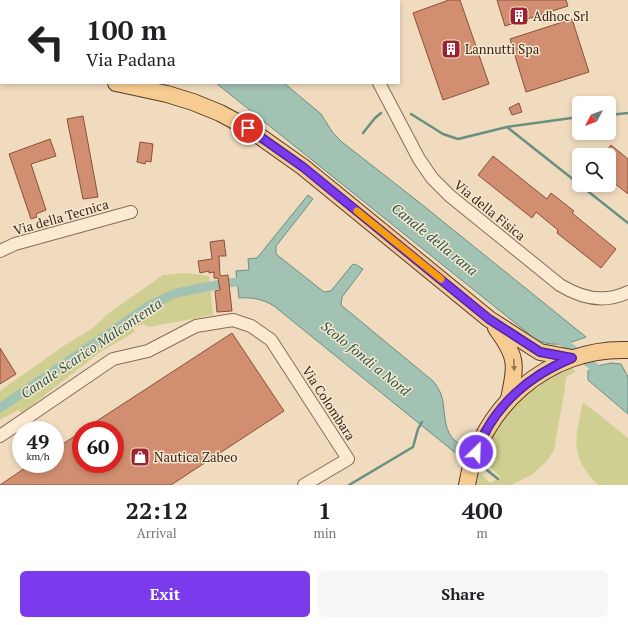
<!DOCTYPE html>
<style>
body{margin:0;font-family:"PT Serif",serif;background:#f6f6f6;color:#202124;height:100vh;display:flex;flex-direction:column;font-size:15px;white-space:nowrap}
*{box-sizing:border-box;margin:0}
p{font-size:13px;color:#757577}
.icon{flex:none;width:22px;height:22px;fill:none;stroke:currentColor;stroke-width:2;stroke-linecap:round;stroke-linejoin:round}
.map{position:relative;height:485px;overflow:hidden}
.side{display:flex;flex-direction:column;background:#fff;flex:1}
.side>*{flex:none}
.guide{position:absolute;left:0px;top:0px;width:400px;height:84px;box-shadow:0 2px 6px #0003;background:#fff;color:#202124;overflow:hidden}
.needle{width:26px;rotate:229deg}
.tools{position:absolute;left:572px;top:96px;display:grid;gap:8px}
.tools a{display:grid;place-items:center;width:44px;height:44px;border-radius:6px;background:#fff;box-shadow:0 2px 6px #0003;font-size:20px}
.speed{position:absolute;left:12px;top:421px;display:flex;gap:8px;font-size:20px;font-weight:700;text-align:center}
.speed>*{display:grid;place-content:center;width:52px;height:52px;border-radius:50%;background:#fff;box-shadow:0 2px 6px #0003;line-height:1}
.speed small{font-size:10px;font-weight:400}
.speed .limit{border:6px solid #d22;background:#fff;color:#111}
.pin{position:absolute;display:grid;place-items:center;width:34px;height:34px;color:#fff;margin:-17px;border:2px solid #fff;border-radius:50%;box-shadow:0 1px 4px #0007}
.me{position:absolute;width:44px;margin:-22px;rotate:24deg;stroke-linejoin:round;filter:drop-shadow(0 0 3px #0008)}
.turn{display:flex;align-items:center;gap:14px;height:84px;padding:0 20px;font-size:18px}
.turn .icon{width:52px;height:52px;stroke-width:2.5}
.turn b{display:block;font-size:28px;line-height:34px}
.eta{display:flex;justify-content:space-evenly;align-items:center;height:68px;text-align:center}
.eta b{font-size:24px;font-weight:700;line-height:28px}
.primary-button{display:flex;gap:8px;margin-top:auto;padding:8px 20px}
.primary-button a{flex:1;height:46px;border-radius:6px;background:#7c3aed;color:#fff;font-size:16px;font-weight:700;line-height:46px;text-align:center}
.primary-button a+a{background:#f6f6f6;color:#202124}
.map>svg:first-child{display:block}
.green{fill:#cfcf91}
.water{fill:#a2c2b4;stroke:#689081}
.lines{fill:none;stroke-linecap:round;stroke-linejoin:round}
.stream{stroke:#689081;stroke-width:2.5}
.canal{stroke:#a2c2b4;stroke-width:9}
.building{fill:#d18e71;stroke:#8a503a}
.minor-casing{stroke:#8a6b56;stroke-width:14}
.major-casing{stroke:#573a2a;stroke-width:18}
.minor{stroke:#fbead1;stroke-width:12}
.major{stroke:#f7cc92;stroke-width:16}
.oneway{fill:#987956}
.route-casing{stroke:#51269a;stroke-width:10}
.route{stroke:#7c3aed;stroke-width:7}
.slow{stroke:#f59e0b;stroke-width:7}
.labels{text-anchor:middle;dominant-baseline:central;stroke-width:3;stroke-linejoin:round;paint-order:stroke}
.poi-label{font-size:13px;fill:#38261b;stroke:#f7e7ce;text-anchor:start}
.street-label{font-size:13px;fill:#38261b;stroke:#f7e7ce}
.water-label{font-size:14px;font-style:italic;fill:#295950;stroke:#f7e7ce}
</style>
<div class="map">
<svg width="628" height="485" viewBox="0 0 628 485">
<rect width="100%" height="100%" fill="#f0dbbe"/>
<g class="green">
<path d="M 185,273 L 209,276 L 213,315 L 149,327 L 143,324 L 133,328 L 135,332 L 100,352 L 22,413 L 18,410 L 0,420 L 0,391 L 65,345 L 93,328 L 109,313 L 163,275 Z"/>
<path d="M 573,368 L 575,372 L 566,377 L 565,388 L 554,450 L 547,461 L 533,474 L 511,485 L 476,485 L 480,473 L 490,483 L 501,477 L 483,461 C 485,435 523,394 544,380 C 552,375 563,372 573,368 Z"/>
<path d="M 583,402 L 628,438 L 628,485 L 598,485 C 569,456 575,438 583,402 Z"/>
</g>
<g class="water">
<path d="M 216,83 L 284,83 L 321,114 L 333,133 L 342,142 L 420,203 L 586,337 C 568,344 553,348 535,339 Z"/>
<path d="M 308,195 L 313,199 L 276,246 L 276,254 L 324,292 L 331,291 L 352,265 L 355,264 L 363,269 L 342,297 L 341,305 L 433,381 C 436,385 439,389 441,394 C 446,408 442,426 453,439 C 456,442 462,445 466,448 L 463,459 L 274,306 C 263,299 251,297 239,298 L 236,271 L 249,270 L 248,259 L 257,258 Z"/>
<path d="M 612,363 L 621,364 L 628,377 L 628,414 L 588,380 L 588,371 L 596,366 Z"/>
</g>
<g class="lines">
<g class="stream">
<path d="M 411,114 L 443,134 L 458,139 L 507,127 L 579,117"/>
<path d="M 609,115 L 628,113"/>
<path d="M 507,127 L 579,184"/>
<path d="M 363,133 L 375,118 L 381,113"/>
<path d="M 580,185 L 628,223"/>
<path d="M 482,466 L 498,479"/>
<path d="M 349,485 L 413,447 L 418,429 L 422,422"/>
</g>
<g class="canal">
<path d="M 556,336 L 604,375"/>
<path d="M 0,408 L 150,305 L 176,293 L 227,283 L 249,281"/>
</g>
</g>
<g class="building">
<path d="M 449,0 L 460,0 L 489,84 L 443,100 L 413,13 Z"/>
<path d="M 497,0 L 566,0 L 568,6 L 505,26 Z"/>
<path d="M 572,19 L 589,72 L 526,92 L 510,39 Z"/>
<path d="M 519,103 L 522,112 L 512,115 L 509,108 Z"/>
<path d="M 83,116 L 98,197 L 83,199 L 67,119 Z"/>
<path d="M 50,139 L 56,156 L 31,164 L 46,210 L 36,214 L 37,217 L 31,219 L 9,154 Z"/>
<path d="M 140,142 L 153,144 L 151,162 L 146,161 L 145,164 L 137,162 Z"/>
<path d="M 611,145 L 628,159 L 628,194 L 609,179 L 609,155 L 603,155 Z"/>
<path d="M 493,156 L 547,199 L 551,193 L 574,211 L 572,213 L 616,249 L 601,268 L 557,233 L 558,230 L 536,212 L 532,218 L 478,175 Z"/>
<path d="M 224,240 L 226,256 L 219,256 L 220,276 L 228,275 L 232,311 L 217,312 L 215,291 L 220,290 L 218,278 L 214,278 L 214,272 L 209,273 L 209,271 L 200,273 L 198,261 L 212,259 L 210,242 Z"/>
<path d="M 232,333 L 284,411 L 171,485 L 0,485 L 31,464 L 55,464 L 55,449 L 81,432 L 81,464 L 115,464 L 115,430 L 83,430 Z"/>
<path d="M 0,348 L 16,374 L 0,384 Z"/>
</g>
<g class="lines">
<g class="minor-casing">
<g id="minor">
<path d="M 10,0 L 10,1"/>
<path d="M 338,0 L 339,1"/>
<path d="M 23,1 L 26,0"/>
<path d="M 0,11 L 1,10"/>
<path d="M 379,83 L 419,159 L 432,178 L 450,196 L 560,285 C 581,298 604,304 628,292"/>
<path d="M 0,251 L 15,244 L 131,212"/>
<path d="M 0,436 L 113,359 L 148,351 L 196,326 L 233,320 L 251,326 L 271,340 L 348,459 L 304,485"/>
</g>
</g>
<g class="major-casing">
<g id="major">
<path d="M 0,74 L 1,74"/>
<path d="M 116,83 L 167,94 L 193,102 L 220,113 L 248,128 L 303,167 L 489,319 L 540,352 L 572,358"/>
<path d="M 496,328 C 518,358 516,364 509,399"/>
<path d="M 467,485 C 480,407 548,347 628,350"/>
</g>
</g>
<use href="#minor" class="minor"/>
<use href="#major" class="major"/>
</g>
<defs><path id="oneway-solid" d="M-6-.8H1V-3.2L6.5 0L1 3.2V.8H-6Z"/></defs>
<use class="oneway" href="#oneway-solid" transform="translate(514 365) rotate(88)"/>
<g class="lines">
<g class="route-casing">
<path id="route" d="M 248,128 L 303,167 L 489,319 L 540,352 L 572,358 C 528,376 493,407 476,452"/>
</g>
<use href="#route" class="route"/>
<path class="slow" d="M 357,211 L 441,279"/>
</g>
<defs>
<g id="building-square" transform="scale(1)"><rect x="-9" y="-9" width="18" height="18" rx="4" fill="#9c2231" stroke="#f7e7ce"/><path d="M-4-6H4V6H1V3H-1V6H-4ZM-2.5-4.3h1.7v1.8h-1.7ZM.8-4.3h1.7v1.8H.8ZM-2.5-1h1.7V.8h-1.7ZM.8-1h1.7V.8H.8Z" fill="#fff"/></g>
<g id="shop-square" transform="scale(1)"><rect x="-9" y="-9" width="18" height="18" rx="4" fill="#9c2231" stroke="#f7e7ce"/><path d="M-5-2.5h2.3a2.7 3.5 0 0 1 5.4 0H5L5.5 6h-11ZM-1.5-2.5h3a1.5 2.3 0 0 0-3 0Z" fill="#fff"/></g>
</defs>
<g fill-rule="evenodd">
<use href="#building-square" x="519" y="16"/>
<use href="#building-square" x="451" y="49"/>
<use href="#shop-square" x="140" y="457"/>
</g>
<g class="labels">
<g class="poi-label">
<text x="533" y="16">Adhoc Srl</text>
<text x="465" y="49">Lannutti Spa</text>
<text x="154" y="457">Nautica Zabeo</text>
</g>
<g class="street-label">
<text transform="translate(490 210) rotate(39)">Via della Fisica</text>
<text transform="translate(61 217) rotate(-16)">Via della Tecnica</text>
<text transform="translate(329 403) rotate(57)">Via Colombara</text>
</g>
<g class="water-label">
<text transform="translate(435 239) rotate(39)">Canale della rana</text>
<text transform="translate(91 348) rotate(-34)">Canale Scarico Malcontenta</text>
<text transform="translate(366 358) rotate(39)">Scolo fondi a Nord</text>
</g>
</g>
</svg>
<div class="tools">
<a><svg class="needle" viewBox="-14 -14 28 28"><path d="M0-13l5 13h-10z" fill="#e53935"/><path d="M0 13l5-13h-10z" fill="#757577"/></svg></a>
<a><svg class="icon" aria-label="search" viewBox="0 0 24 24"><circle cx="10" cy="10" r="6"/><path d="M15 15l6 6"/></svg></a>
</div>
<div class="speed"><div>49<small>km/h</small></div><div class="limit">60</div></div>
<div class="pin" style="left:248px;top:128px;background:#d93025"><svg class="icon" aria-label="arrive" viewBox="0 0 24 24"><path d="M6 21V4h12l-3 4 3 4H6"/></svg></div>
<svg class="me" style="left:476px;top:452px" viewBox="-20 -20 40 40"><circle r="17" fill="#7c3aed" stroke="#fff" stroke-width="3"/><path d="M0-11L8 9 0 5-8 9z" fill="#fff"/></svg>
<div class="guide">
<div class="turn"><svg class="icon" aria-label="left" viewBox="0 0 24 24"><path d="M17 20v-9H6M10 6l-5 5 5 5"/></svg><div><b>100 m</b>Via Padana</div></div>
</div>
</div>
<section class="side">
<div class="eta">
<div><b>22:12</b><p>Arrival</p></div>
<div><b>1</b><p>min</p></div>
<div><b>400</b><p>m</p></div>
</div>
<div class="primary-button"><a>Exit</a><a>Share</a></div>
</section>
